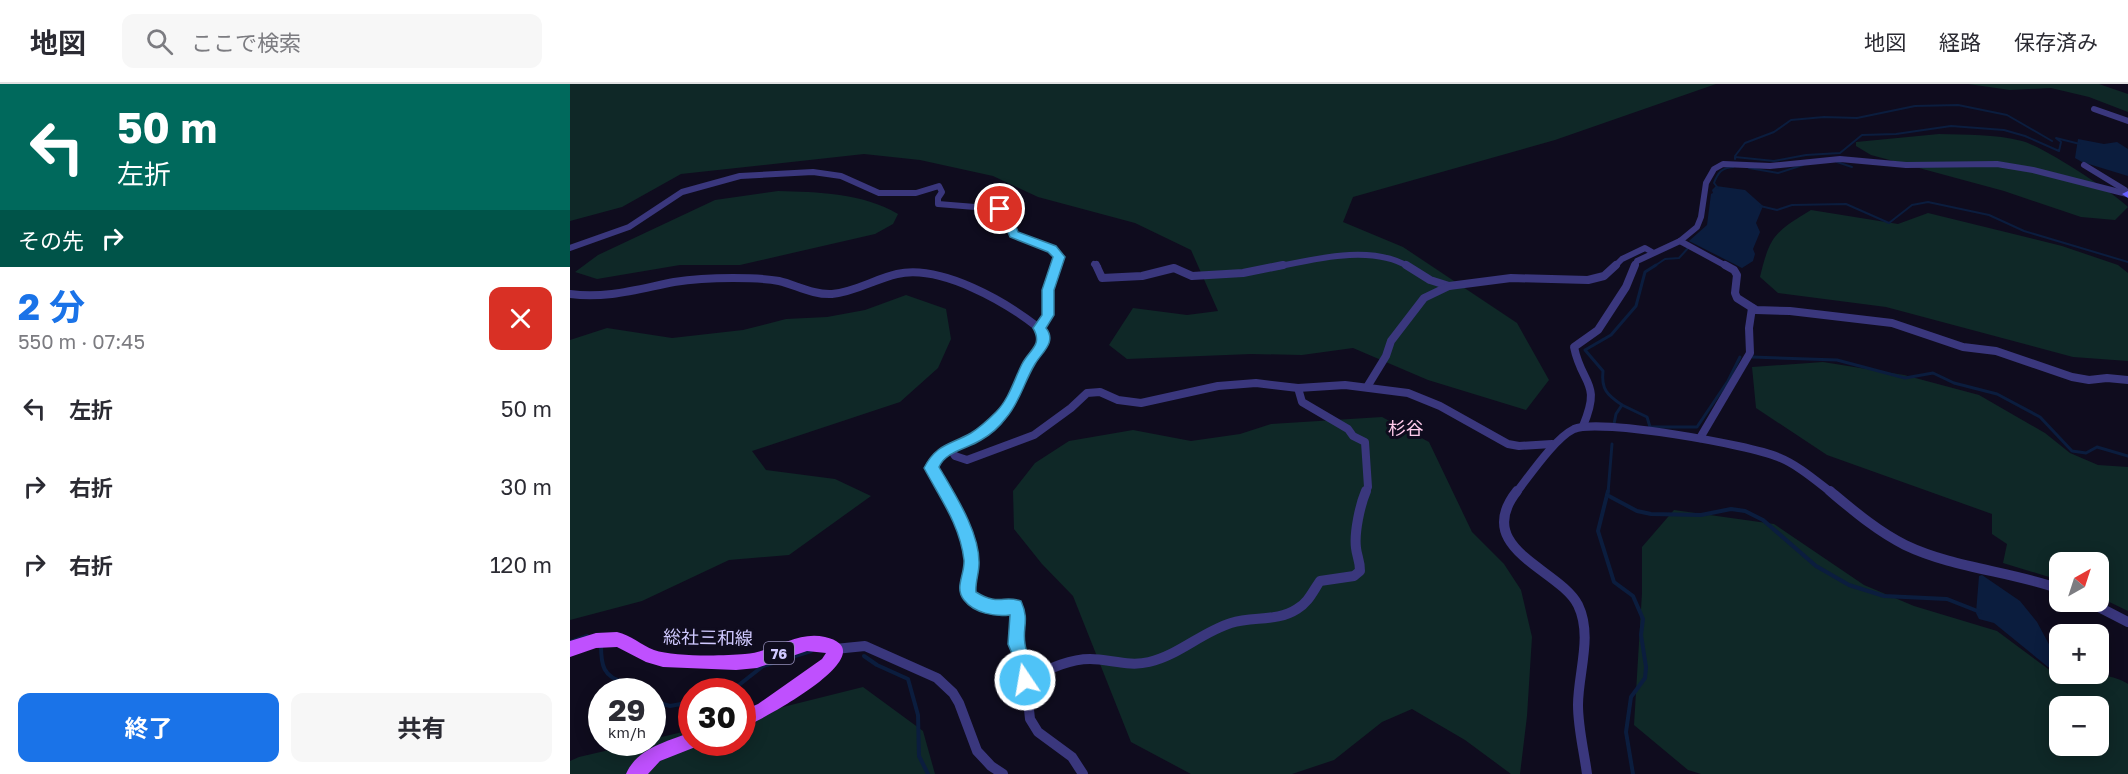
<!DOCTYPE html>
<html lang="ja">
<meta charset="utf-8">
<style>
body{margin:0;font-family:"Golos Text","Noto Sans JP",sans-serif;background:#f7f7f7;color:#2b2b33;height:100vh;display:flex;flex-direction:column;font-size:22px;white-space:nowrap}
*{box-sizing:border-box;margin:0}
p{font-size:20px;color:#7c7c81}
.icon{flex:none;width:33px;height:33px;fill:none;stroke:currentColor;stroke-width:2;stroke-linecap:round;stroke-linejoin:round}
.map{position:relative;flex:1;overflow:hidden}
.panel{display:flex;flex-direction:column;background:#fff;width:570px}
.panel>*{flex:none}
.top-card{background:#00695c;color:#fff;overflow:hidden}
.needle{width:39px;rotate:39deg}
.fabs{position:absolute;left:1479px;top:468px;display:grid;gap:12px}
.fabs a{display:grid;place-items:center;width:60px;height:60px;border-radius:12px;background:#fff;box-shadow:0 3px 15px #0003;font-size:30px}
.speed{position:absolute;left:18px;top:594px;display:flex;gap:12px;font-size:30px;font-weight:700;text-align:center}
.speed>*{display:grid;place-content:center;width:78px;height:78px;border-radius:50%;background:#fff;box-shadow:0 3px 15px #0003;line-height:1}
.speed small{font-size:15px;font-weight:400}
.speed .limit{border:9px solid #d22;background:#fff;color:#111}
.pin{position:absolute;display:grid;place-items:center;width:51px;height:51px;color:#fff;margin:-26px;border:3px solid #fff;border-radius:50%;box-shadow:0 2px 6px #0007}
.me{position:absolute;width:66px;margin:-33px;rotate:348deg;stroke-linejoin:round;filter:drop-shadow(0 0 4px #0008)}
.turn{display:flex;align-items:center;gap:21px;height:126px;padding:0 18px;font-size:27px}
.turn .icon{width:78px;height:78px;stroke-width:2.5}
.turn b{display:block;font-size:42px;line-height:51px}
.then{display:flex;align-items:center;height:57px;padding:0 18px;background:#0003;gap:12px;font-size:22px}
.round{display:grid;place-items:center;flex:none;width:63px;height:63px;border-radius:12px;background:#f7f7f7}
.headline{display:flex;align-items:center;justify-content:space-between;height:102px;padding:0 18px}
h1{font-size:36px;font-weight:700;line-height:45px;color:#1a73e8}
.cta{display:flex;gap:12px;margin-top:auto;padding:12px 18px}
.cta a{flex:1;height:69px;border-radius:12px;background:#1a73e8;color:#fff;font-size:24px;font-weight:700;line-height:69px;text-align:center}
.cta a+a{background:#f7f7f7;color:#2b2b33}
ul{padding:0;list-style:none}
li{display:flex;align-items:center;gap:18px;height:78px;padding:0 18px}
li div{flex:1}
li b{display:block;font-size:22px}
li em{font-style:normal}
header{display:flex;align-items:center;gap:36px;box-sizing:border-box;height:84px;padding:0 30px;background:#fff;border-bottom:2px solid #e1e1e2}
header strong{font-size:28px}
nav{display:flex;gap:33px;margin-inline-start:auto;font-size:21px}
.search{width:420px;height:54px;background:#f7f7f7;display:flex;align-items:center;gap:15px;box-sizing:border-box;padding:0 21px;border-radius:12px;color:#7c7c81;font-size:22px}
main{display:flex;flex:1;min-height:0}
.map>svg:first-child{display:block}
.green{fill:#0f2827;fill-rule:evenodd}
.water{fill:#0b1d3e}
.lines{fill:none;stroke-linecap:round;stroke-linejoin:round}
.stream-far2{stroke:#0b1d3e;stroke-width:2}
.stream-far1{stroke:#0b1d3e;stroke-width:3}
.stream{stroke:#0b1d3e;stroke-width:4}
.street-far2{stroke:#3a377d;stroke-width:6}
.street-far1{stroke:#3a377d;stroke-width:8}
.street{stroke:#3a377d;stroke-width:10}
.secondary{fill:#6660ff;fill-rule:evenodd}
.primary{fill:#bf50fe;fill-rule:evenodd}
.route{fill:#4fc3f7;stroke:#337fa1;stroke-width:1.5}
.labels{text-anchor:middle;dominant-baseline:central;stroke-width:6;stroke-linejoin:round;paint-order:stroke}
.shield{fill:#0f0c1e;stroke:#9690bc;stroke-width:1.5}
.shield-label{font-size:14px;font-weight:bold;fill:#d0c9ff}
.quarter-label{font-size:18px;fill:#ffcbeb;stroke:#0f0c1e}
.near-street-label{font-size:18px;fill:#d0c9ff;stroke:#0f0c1e}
</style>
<header>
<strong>地図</strong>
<div class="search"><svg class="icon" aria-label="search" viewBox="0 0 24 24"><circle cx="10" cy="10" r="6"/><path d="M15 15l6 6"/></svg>ここで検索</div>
<nav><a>地図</a><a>経路</a><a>保存済み</a></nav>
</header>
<main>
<section class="panel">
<div class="top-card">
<div class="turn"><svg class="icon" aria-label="left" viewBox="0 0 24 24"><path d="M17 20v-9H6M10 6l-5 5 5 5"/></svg><div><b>50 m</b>左折</div></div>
<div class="then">その先<svg class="icon" aria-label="right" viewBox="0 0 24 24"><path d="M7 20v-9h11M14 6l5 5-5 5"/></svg></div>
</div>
<div class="headline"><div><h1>2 分</h1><p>550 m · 07:45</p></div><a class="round" style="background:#d93025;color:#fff"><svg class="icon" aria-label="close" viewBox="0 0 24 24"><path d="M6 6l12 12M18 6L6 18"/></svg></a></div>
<ul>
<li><svg class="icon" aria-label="left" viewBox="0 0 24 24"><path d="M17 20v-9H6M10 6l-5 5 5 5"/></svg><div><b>左折</b></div><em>50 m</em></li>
<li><svg class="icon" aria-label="right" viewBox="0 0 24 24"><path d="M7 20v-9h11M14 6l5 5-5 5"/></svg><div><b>右折</b></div><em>30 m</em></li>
<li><svg class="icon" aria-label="right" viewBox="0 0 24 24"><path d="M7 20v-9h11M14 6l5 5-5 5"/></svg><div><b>右折</b></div><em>120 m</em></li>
</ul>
<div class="cta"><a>終了</a><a>共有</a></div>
</section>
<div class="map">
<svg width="1558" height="690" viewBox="0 0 1558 690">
<rect width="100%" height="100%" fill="#0f0c1e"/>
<g class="green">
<path d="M 0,0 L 1146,0 L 985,56 L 783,113 L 773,138 L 833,163 L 947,239 L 979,296 L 956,326 L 858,296 L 783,264 L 732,271 L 681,270 L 557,275 L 539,261 L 563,224 L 617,231 L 648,227 L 621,166 L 565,139 L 468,113 L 423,92 L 350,76 L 294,70 L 111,90 L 52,123 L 0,137 Z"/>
<path d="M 1398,0 L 1529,0 L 1558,10 L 1558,28 L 1519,13 L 1481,4 L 1440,6 Z"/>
<path d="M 1369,50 C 1396,51 1425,50 1452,57 C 1474,63 1541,107 1558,123 L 1545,136 L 1511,133 L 1434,107 L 1301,71 L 1286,62 L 1286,58 Z"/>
<path d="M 208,107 C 247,108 293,109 328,130 L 323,140 L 305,150 L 170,181 L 110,181 L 27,195 L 5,188 L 28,171 L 145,116 Z"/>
<path d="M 1241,126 L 1328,140 L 1358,129 L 1492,162 L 1548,181 L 1558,189 L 1558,277 L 1503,273 L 1316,223 L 1208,209 L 1190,193 C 1200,151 1205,148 1241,126 Z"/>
<path d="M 336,211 L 376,225 L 381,255 L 368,284 L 330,318 L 182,367 L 196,386 L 265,395 L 301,412 L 219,471 L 159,476 L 72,517 L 0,536 L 0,256 L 37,244 L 102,254 L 173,246 L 216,235 L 257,233 L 295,226 Z"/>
<path d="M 1253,278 L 1334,291 L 1409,311 L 1475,349 L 1500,369 L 1528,381 L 1558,383 L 1558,527 L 1529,513 L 1528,478 L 1490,478 L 1489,496 L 1433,479 L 1437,460 L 1422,450 L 1422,430 L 1257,371 L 1186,324 L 1182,283 Z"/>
<path d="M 812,333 L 859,358 L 902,448 L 934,480 L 951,506 L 962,553 L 957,632 L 950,690 L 941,690 L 895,656 L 842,625 L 812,638 L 764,676 L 722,690 L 621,690 L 561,658 L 503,512 L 472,480 L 444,445 L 443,407 L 465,379 L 499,357 L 563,346 L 621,357 L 670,350 L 701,340 Z"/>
<path d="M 1104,426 L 1204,440 L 1294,501 L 1344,522 L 1427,547 L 1489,593 C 1502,583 1545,591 1558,600 L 1558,690 L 1131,690 L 1118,686 L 1064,641 L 1072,509 L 1072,463 ZM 1490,622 L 1528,622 L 1528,662 L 1490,662 Z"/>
<path d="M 293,603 L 353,647 L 365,690 L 0,690 L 0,677 L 9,673 L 69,659 L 82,658 L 83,655 L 121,646 L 122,658 L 172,658 L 173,633 Z"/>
</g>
<g class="water">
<path d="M 1508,55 L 1534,60 L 1547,58 L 1558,65 L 1558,92 L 1512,78 L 1505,74 Z"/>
<path d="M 1146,102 L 1175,106 L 1193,122 L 1186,139 L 1190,148 L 1183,165 L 1185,170 L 1183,177 L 1172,184 L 1119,157 L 1137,141 L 1141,110 L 1143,109 L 1142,106 Z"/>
<path d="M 1412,491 L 1450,517 L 1467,538 L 1489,579 L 1489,587 L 1478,583 L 1424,539 L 1409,535 L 1406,529 L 1409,492 Z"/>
</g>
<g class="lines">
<g class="stream-far2">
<path d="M 1165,72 L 1175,59 L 1204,48 L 1221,36 L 1254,33 L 1287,34 L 1345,22 L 1388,21 L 1437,31 L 1482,57"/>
<path d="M 1165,75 L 1165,73 L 1204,77 L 1236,71 L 1270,69 L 1292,51 L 1326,50 L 1381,42 L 1434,46 L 1455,52 L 1489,67 L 1491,58 L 1486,54 L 1510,60"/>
<path d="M 1267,78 L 1282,83"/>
<path d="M 1179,84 L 1208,89 L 1233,81"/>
<path d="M 1148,104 L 1144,99 C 1148,88 1152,84 1163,83"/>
<path d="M 1190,122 L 1207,126 L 1222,121 L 1276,120 L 1319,139 L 1342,121 L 1358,118 L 1419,131 L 1454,147 L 1558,178"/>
<path d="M 1083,183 L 1095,175 L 1109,174 L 1120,162"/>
</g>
<g class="stream-far1">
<path d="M 1182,273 L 1267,276 L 1335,294 L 1363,289 L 1384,299 L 1427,310 L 1470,333 L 1502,367 L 1516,369 L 1527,363 L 1558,372"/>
<path d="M 1052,321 L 1077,333 L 1080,343 L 1127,343 L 1158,297 L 1170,273"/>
<path d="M 1044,340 L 1046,330 L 1052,321 C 1037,311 1031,305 1033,287 L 1015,266 L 1041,251 L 1066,222 L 1075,188 L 1086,181"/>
<path d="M 1038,409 L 1042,360"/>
</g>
<g class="stream">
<path d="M 1038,407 L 1028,447 L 1044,498 L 1063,512 L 1073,535 L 1071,551 L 1076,583 L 1075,594 L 1061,613 L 1056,648 L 1063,690"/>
<path d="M 1037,411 L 1067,427 L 1081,430 L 1131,431 L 1161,425 L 1175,427 L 1193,436 L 1246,482 L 1279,501 L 1314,512 L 1377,515 L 1410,528"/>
<path d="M 0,558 L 17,552"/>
<path d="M 31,561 C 31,581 33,593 54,598 L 58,608"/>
<path d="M 294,572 L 307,581 L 338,595 L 348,631 L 349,672 L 358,690"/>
<path d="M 160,608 L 193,582 L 241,567"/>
<path d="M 82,617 L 100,622 L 122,618"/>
</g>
<g class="street-far2">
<path d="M 1524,25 L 1558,37"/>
<path d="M 1514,81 L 1555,106 L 1557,110"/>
<path d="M 1110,157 L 1158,183"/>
<path d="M 0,164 L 59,143 L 112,108 L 170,92 L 243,88 L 271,92 L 309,109 L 346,109 L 369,102 L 372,108 L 368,114 L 368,120 L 430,125 L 436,130 L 443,151 L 482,165 L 489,173 L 486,183"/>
<path d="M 524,180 L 528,183"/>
<path d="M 706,183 C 745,175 802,160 839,183"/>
<path d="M 1044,183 L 1052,175 L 1075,164 L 1082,168"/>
<path d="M 1064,183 L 1067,177 L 1110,157 L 1127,143 L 1131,133 L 1136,99 L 1144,85 L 1153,80 L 1200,82 L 1270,75 L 1336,81 L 1427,80 L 1463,86 L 1557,110"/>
</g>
<g class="street-far1">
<path d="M 526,181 L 532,194 L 572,192 L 604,184 L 622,192 L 673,189 L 713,181"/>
<path d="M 836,181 L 860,196 L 879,202"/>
<path d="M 1155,181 L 1164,186 L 1167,191 L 1165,209 L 1167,214 L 1186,226 L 1220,227 L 1322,239 L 1393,263 L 1426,267 L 1502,293 L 1519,296 L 1537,294 L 1558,296"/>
<path d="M 0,210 C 36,215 68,205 104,198 C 123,195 143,194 163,194 C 178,194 194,194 209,197 C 226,201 243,211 262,210 C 285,208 305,195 327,190 C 371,180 436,218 469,244 L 474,251 L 474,255 C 471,265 464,271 459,279 C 442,307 439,330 410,350 C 392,362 373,365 361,384 L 376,409"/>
<path d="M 469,244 L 478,231 L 478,206 L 486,181"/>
<path d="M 797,303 L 816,272 L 821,257 L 854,214 L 879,202 L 941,194 L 1018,196 L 1034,192 L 1046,181"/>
<path d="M 728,304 L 732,318 L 778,345 L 783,352 L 795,358 L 798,403 L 795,409"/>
<path d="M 1013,342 C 1032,297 1012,302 1004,263 L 1028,246 L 1056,203 L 1065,181"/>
<path d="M 1130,354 L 1180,269 L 1179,244 L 1182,224"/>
<path d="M 380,364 L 385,372 L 397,376 L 464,351 L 501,324 L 517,309 L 530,308 L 548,316 L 571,319 L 648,302 L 686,299 L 728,304 L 775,301 L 838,309 L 870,322 L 938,360 L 949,362 L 982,360"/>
<path d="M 946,409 C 960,391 985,354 1004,345 C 1029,334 1180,361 1208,373 C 1228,381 1245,396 1262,409"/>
</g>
<g class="street">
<path d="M 375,407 C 387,428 400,452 401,476 C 402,488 397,498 399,510 C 409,526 429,525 446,522 L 449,535 L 446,560 L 454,579 L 460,635 L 468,648 L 502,673 L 513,690"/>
<path d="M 947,407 C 901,465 990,485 1008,521 C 1023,552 1008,589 1008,621 C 1008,644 1014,667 1017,690"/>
<path d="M 1260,407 C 1284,427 1307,447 1335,461 C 1383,484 1440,487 1490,505"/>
<path d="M 1519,518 L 1558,538"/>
<path d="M 265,565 L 295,562 L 367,594 L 383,609 L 389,619 L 407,667 L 421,682 L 433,690"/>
<path d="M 455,596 C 475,587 497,575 520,575 C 539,575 559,583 579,578 C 609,571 632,548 661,539 C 683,532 707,538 727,525 C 738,519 743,507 750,497 L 784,492 L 790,487 C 790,476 787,473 786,464 C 784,449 790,421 796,407"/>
</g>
<path class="secondary" d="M 1558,107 L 1558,114 L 1552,110 Z"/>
<g class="primary">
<path d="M 47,548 C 61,551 71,561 84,566 C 104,573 153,572 175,570 C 202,568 228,546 255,553 C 320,568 190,637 172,644 L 172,627 L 188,620 L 252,575 L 256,569 L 237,567 L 187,584 L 166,586 L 93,583 L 76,578 L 47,563 L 26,564 L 0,573 L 0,557 L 26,549 Z"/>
<path d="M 122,648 L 122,658 L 130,658 L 128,662 L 90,677 L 78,690 L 56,690 C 67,664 98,657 122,648 Z"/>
</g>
</g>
<path class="route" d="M 430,121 L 440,127 L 448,148 L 486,162 L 495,173 L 484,206 L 484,231 L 476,244 C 487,258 472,268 465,280 C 454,298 450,318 436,334 C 430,342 420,351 411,356 C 397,365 376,367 369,383 C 384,409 410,448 409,480 C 409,489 405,499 406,508 C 428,522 434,511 451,517 C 460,537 452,543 455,560 C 457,575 468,586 461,602 L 455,604 L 449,602 L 446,579 L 438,560 L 440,531 C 425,533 404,529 394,516 C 384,504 395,490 394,476 C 390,441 370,414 354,384 C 366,360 380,361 401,349 C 409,344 419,335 426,328 C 439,315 444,296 452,280 C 460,265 473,261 463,244 L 472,231 L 472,206 L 483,173 L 478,168 L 440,153 L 431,131 L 425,125 Z"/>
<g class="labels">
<rect class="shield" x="194" y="558" width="30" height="22" rx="4.5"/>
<g class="shield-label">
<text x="209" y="569">76</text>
</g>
<g class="quarter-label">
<text x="836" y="344">杉谷</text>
</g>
<g class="near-street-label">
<text transform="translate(138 553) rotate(1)">総社三和線</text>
</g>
</g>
</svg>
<div class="fabs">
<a><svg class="needle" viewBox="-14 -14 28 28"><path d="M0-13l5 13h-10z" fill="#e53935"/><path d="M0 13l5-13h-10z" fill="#7c7c81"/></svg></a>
<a>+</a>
<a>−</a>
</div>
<div class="speed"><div>29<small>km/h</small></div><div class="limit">30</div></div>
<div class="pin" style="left:430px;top:125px;background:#d93025"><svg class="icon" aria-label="arrive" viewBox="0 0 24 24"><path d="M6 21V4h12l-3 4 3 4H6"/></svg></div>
<svg class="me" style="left:455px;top:596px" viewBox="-20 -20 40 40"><circle r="17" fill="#4fc3f7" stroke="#fff" stroke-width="3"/><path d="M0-11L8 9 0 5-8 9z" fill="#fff"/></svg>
</div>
</main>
